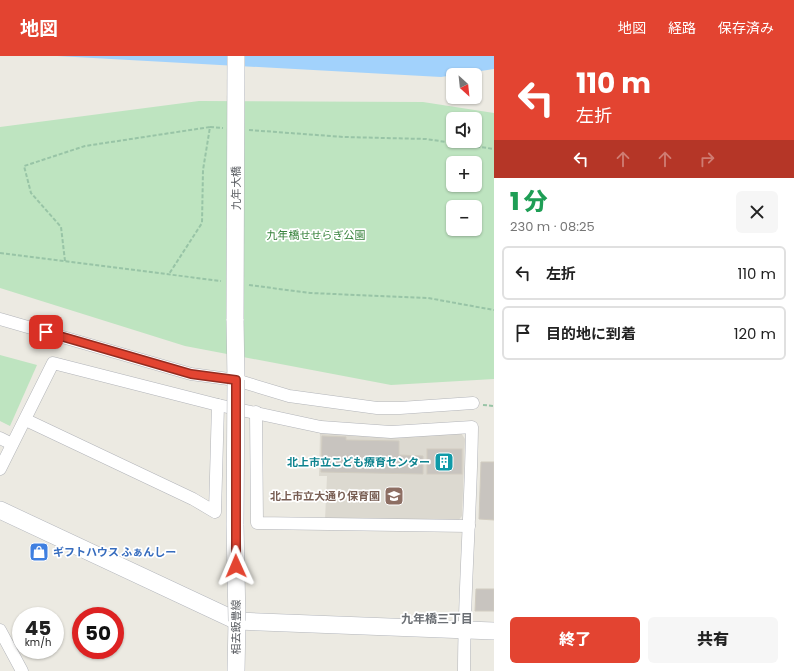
<!DOCTYPE html>
<html lang="ja">
<meta charset="utf-8">
<style>
body{margin:0;font-family:Poppins,"Noto Sans JP",sans-serif;background:#f6f6f6;color:#222;height:100vh;display:flex;flex-direction:column;font-size:15px;white-space:nowrap}
*{box-sizing:border-box;margin:0}
p{font-size:13px;color:#767676}
.icon{flex:none;width:22px;height:22px;fill:none;stroke:currentColor;stroke-width:2;stroke-linecap:round;stroke-linejoin:round}
.map{position:relative;flex:1;overflow:hidden}
.panel{display:flex;flex-direction:column;background:#fff;width:300px}
.panel>*{flex:none}
.hud{background:#e34431;color:#fff;overflow:hidden}
.needle{width:26px;rotate:153deg}
.fabs{position:absolute;left:446px;top:12px;display:grid;gap:8px}
.fabs a{display:grid;place-items:center;width:36px;height:36px;border-radius:6px;background:#fff;box-shadow:0 1px 3px #0004;font-size:20px}
.speed{position:absolute;left:12px;top:551px;display:flex;gap:8px;font-size:20px;font-weight:700;text-align:center}
.speed>*{display:grid;place-content:center;width:52px;height:52px;border-radius:50%;background:#fff;box-shadow:0 1px 3px #0004;line-height:1}
.speed small{font-size:10px;font-weight:400}
.speed .limit{border:6px solid #d22;background:#fff;color:#111}
.pin{position:absolute;display:grid;place-items:center;width:34px;height:34px;color:#fff;margin:-17px;border-radius:8px;box-shadow:0 2px 6px #0006}
.me{position:absolute;width:44px;margin:-22px;rotate:359deg;stroke-linejoin:round;filter:drop-shadow(0 0 3px #0008)}
.turn{display:flex;align-items:center;gap:14px;height:84px;padding:0 16px;font-size:18px}
.turn .icon{width:52px;height:52px;stroke-width:2.5}
.turn b{display:block;font-size:28px;line-height:34px}
.lanes{display:flex;align-items:center;height:38px;padding:0 16px;background:#0003;justify-content:center;gap:20px;direction:ltr}
.lanes .off{opacity:.35}
.round{display:grid;place-items:center;flex:none;width:42px;height:42px;border-radius:6px;background:#f6f6f6}
.summary{display:flex;align-items:center;justify-content:space-between;height:68px;padding:0 16px}
h1{font-size:24px;font-weight:800;line-height:30px;color:#1e9e55}
.cta{display:flex;gap:8px;margin-top:auto;padding:8px 16px}
.cta a{flex:1;height:46px;border-radius:6px;background:#e34431;color:#fff;font-size:16px;font-weight:800;line-height:46px;text-align:center}
.cta a+a{background:#f6f6f6;color:#222}
ul{padding:0;list-style:none}
li{display:flex;align-items:center;gap:12px;height:54px;margin:0 8px 6px;padding:0 8px;border:2px solid #e0e0e0;border-radius:6px}
li div{flex:1}
li b{display:block;font-size:15px}
li em{font-style:normal}
header{display:flex;align-items:center;gap:24px;box-sizing:border-box;height:56px;padding:0 20px;background:#e34431;color:#fff}
header strong{font-size:19px}
nav{display:flex;gap:22px;margin-inline-start:auto;font-size:14px}
main{display:flex;flex:1;min-height:0}
.map>svg:first-child{display:block}
.education{fill:#dcd9d0}
.green{fill:#bee4c0;fill-rule:evenodd}
.water{fill:#a2d2fc}
.building{fill:#c8c4bf;stroke:#d1ccc0}
.lines{fill:none;stroke-linecap:round;stroke-linejoin:round}
.street-casing{stroke:#b2b4b9;stroke-width:13}
.secondary-casing{stroke:#b3b6bc;stroke-width:18}
.path{stroke:#98c4a6;stroke-width:2;stroke-dasharray:4 2;stroke-linecap:butt}
.street{stroke:#fff;stroke-width:12}
.secondary{stroke:#fff;stroke-width:17}
.secondary-bridge-casing{stroke:#b3b6bc;stroke-width:18;stroke-linecap:butt}
.secondary-bridge{stroke:#fff;stroke-width:17}
.route-casing{stroke:#942c20;stroke-width:10}
.route{stroke:#e34431;stroke-width:7}
.labels{text-anchor:middle;dominant-baseline:central;stroke-width:3.5;stroke-linejoin:round;paint-order:stroke}
.street-label{font-size:11px;fill:#5a5d62;stroke:#fff}
.park-label{font-size:11px;fill:#38833d;stroke:#fff}
.culture-label{font-size:11px;font-weight:bold;fill:#0d838f;stroke:#fff;text-anchor:end}
.education-label{font-size:11px;font-weight:bold;fill:#785e54;stroke:#fff;text-anchor:end}
.shop-label{font-size:11px;font-weight:bold;fill:#366cbe;stroke:#fff;text-anchor:start}
.neighbourhood-label{font-size:12px;font-weight:bold;fill:#6b6f74;stroke:#fff}
</style>
<header>
<strong>地図</strong>
<nav><a>地図</a><a>経路</a><a>保存済み</a></nav>
</header>
<main>
<div class="map">
<svg width="494" height="615" viewBox="0 0 494 615">
<rect width="100%" height="100%" fill="#eceae2"/>
<path class="education" d="M 320,376 L 357,380 L 399,381 L 461,377 L 465,383 L 462,460 L 457,466 L 325,464 L 327,420 L 319,420 Z"/>
<g class="green">
<path d="M 199,45 L 423,46 L 494,57 L 494,323 L 391,329 L 185,290 L 0,232 L 0,71 ZM 453,63 L 475,63 L 475,85 L 453,85 ZM 453,107 L 475,107 L 475,129 L 453,129 ZM 453,151 L 475,151 L 475,173 L 453,173 Z"/>
<path d="M 0,299 L 37,309 L 10,370 L 0,365 Z"/>
</g>
<path class="water" d="M 57,0 L 494,0 L 494,13 L 441,21 Z"/>
<g class="building">
<path d="M 322,380 L 346,381 L 346,384 L 399,385 L 399,399 L 423,400 L 423,418 L 321,416 Z"/>
<rect x="427" y="393" width="35" height="25"/>
<path d="M 481,406 L 494,406 L 494,464 L 479,463 Z"/>
<path d="M 476,533 L 494,533 L 494,555 L 475,555 Z"/>
</g>
<g class="lines">
<g class="street-casing">
<g id="street">
<path d="M 0,263 L 191,318 L 236,324 L 289,340 L 377,352 L 400,352 L 473,347"/>
<path d="M 256,356 L 257,467 L 469,470"/>
<path d="M 26,364 L 193,443 L 215,456 L 218,349"/>
<path d="M 0,382 L 12,388"/>
<path d="M 0,413 L 53,307 L 218,349 L 321,371 L 391,376 L 472,371 C 471,453 464,534 464,615"/>
<path d="M 0,574 L 22,615"/>
</g>
</g>
<g class="secondary-casing">
<g id="secondary">
<path d="M 235,263 L 236,324"/>
<path d="M 0,454 L 237,565 L 494,575"/>
<path d="M 236,615 L 237,565"/>
</g>
</g>
<g class="path">
<path d="M 210,71 L 223,72"/>
<path d="M 249,74 L 344,81 L 426,83 L 494,93"/>
<path d="M 0,197 L 221,225"/>
<path d="M 65,205 L 61,171 L 31,137 L 24,110 L 85,90 L 210,71 L 203,114 L 202,167 L 169,218"/>
<path d="M 249,229 L 310,237 L 428,242 L 494,254"/>
<path d="M 483,349 L 494,350"/>
</g>
<use href="#street" class="street"/>
<use href="#secondary" class="secondary"/>
<g class="secondary-bridge-casing">
<g id="secondary-bridge">
<path d="M 235,263 L 236,0"/>
<path d="M 236,324 L 235,469 L 237,565"/>
</g>
</g>
<use href="#secondary-bridge" class="secondary-bridge"/>
</g>
<g class="lines">
<g class="route-casing">
<path id="route" d="M 46,276 L 191,318 L 236,324 L 236,510"/>
</g>
<use href="#route" class="route"/>
</g>
<defs>
<g id="building-square" transform="scale(1)"><rect x="-9" y="-9" width="18" height="18" rx="4" fill="#0f9aa8" stroke="#fff"/><path d="M-4-6H4V6H1V3H-1V6H-4ZM-2.5-4.3h1.7v1.8h-1.7ZM.8-4.3h1.7v1.8H.8ZM-2.5-1h1.7V.8h-1.7ZM.8-1h1.7V.8H.8Z" fill="#fff"/></g>
<g id="school-square" transform="scale(1)"><rect x="-9" y="-9" width="18" height="18" rx="4" fill="#8d6e63" stroke="#fff"/><path d="M0-5L7-2L0 1L-7-2ZM-4 1L0 2.5L4 1V4Q0 6-4 4Z" fill="#fff"/></g>
<g id="shop-square" transform="scale(1)"><rect x="-9" y="-9" width="18" height="18" rx="4" fill="#3f7fe0" stroke="#fff"/><path d="M-5-2.5h2.3a2.7 3.5 0 0 1 5.4 0H5L5.5 6h-11ZM-1.5-2.5h3a1.5 2.3 0 0 0-3 0Z" fill="#fff"/></g>
</defs>
<g fill-rule="evenodd">
<use href="#building-square" x="444" y="406"/>
<use href="#school-square" x="394" y="440"/>
<use href="#shop-square" x="39" y="496"/>
</g>
<g class="labels">
<g class="street-label">
<text transform="translate(236 132) rotate(-90)">九年大橋</text>
<text transform="translate(236 571) rotate(-90)">相去飯豊線</text>
</g>
<g class="park-label">
<text x="316" y="179">九年橋せせらぎ公園</text>
</g>
<g class="culture-label">
<text x="430" y="406">北上市立こども療育センター</text>
</g>
<g class="education-label">
<text x="380" y="440">北上市立大通り保育園</text>
</g>
<g class="shop-label">
<text x="53" y="496">ギフトハウス ふぁんしー</text>
</g>
<g class="neighbourhood-label">
<text x="437" y="562">九年橋三丁目</text>
</g>
</g>
</svg>
<div class="fabs">
<a><svg class="needle" viewBox="-14 -14 28 28"><path d="M0-13l5 13h-10z" fill="#e53935"/><path d="M0 13l5-13h-10z" fill="#767676"/></svg></a>
<a><svg class="icon" aria-label="sound" viewBox="0 0 24 24"><path d="M4 9h4l5-4v14l-5-4H4zM17 9q2 3 0 6"/></svg></a>
<a>+</a>
<a>−</a>
</div>
<div class="speed"><div>45<small>km/h</small></div><div class="limit">50</div></div>
<div class="pin" style="left:46px;top:276px;background:#d93025"><svg class="icon" aria-label="arrive" viewBox="0 0 24 24"><path d="M6 21V4h12l-3 4 3 4H6"/></svg></div>
<svg class="me" style="left:236px;top:510px" viewBox="-20 -20 40 40"><path d="M0-17L14 15 0 8-14 15z" fill="#e34431" stroke="#fff" stroke-width="4"/></svg>
</div>
<section class="panel">
<div class="hud">
<div class="turn"><svg class="icon" aria-label="left" viewBox="0 0 24 24"><path d="M17 20v-9H6M10 6l-5 5 5 5"/></svg><div><b>110 m</b>左折</div></div>
<div class="lanes"><svg class="icon" aria-label="left" viewBox="0 0 24 24"><path d="M17 20v-9H6M10 6l-5 5 5 5"/></svg><svg class="icon off" aria-label="ahead" viewBox="0 0 24 24"><path d="M12 20V5M6 11l6-6 6 6"/></svg><svg class="icon off" aria-label="ahead" viewBox="0 0 24 24"><path d="M12 20V5M6 11l6-6 6 6"/></svg><svg class="icon off" aria-label="right" viewBox="0 0 24 24"><path d="M7 20v-9h11M14 6l5 5-5 5"/></svg></div>
</div>
<div class="summary"><div><h1>1 分</h1><p>230 m · 08:25</p></div><a class="round"><svg class="icon" aria-label="close" viewBox="0 0 24 24"><path d="M6 6l12 12M18 6L6 18"/></svg></a></div>
<ul>
<li><svg class="icon" aria-label="left" viewBox="0 0 24 24"><path d="M17 20v-9H6M10 6l-5 5 5 5"/></svg><div><b>左折</b></div><em>110 m</em></li>
<li><svg class="icon" aria-label="arrive" viewBox="0 0 24 24"><path d="M6 21V4h12l-3 4 3 4H6"/></svg><div><b>目的地に到着</b></div><em>120 m</em></li>
</ul>
<div class="cta"><a>終了</a><a>共有</a></div>
</section>
</main>
